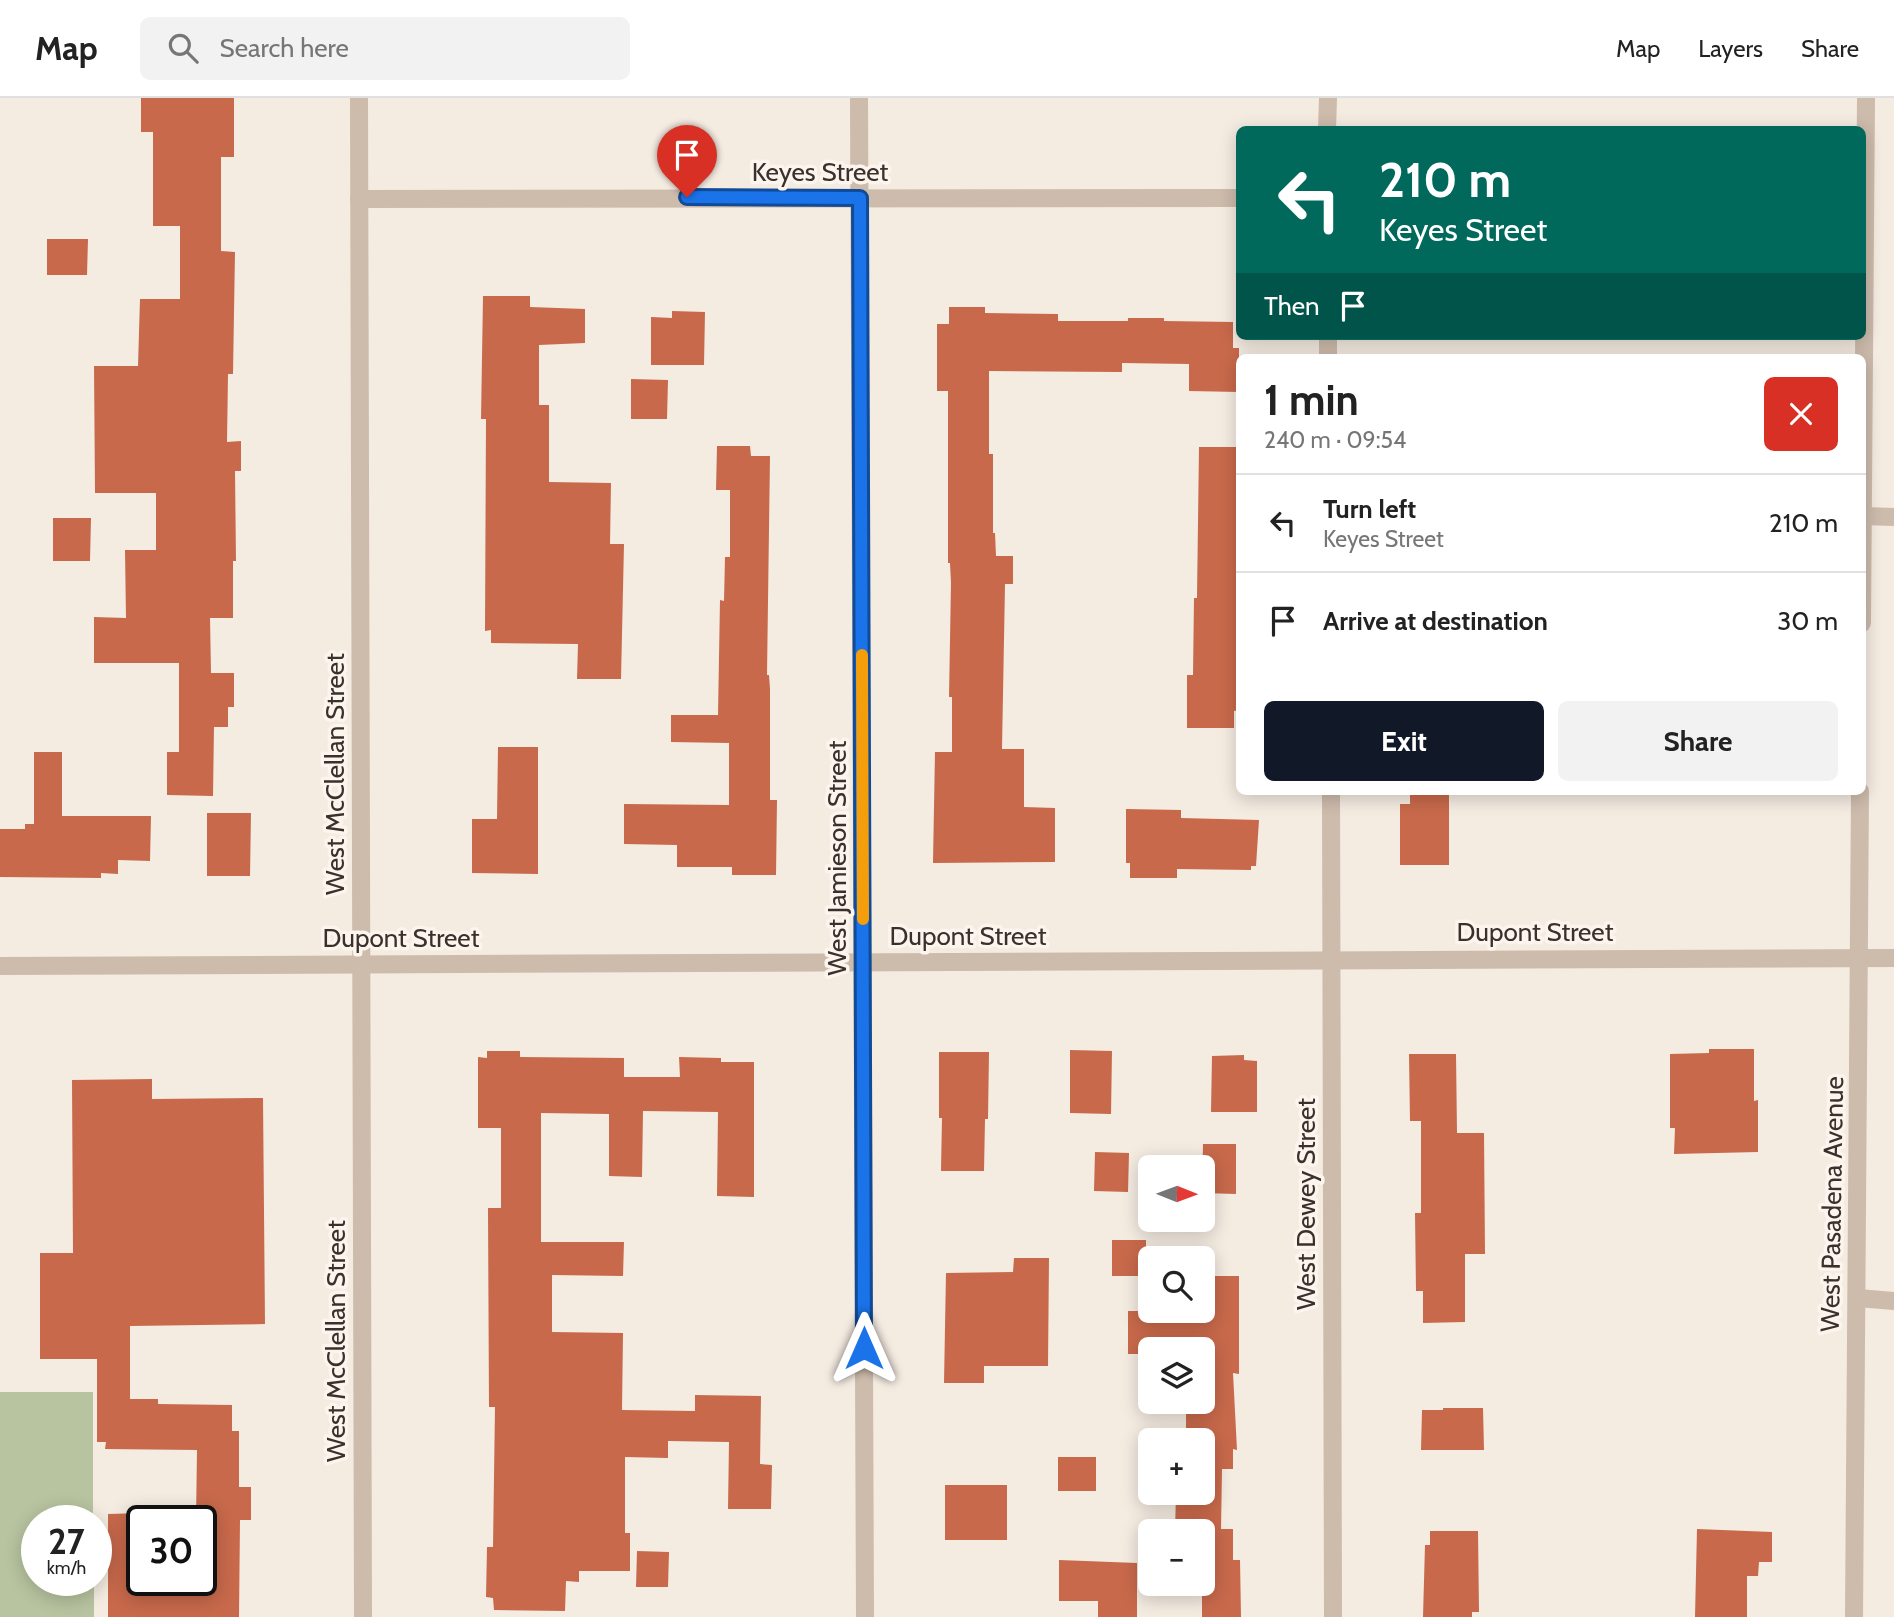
<!DOCTYPE html>
<meta charset="utf-8">
<style>
body{margin:0;font-family:Cabin,sans-serif;background:#f2f2f2;color:#222;height:100vh;display:flex;flex-direction:column;font-size:26px;white-space:nowrap}
*{box-sizing:border-box;margin:0}
p{font-size:23px;color:#767676}
.icon{flex:none;width:38px;height:38px;fill:none;stroke:currentColor;stroke-width:2;stroke-linecap:round;stroke-linejoin:round}
.map{position:relative;flex:1;overflow:hidden}
.panel{position:absolute;left:1236px;top:256px;width:630px;height:441px;display:flex;flex-direction:column;background:#fff;border-radius:10px;box-shadow:0 4px 18px #0003}
.panel>*{flex:none}
.top-card{position:absolute;left:1236px;top:28px;width:630px;height:214px;border-radius:10px;box-shadow:0 4px 18px #0003;background:#00695c;color:#fff;overflow:hidden}
.needle{width:46px;rotate:91deg}
.fabs{position:absolute;left:1138px;top:1057px;display:grid;gap:14px}
.fabs a{display:grid;place-items:center;width:77px;height:77px;border-radius:10px;background:#fff;box-shadow:0 4px 18px #0003;font-size:35px}
.speed{position:absolute;left:21px;top:1407px;display:flex;gap:14px;font-size:35px;font-weight:700;text-align:center}
.speed>*{display:grid;place-content:center;width:91px;height:91px;border-radius:50%;background:#fff;box-shadow:0 4px 18px #0003;line-height:1}
.speed small{font-size:18px;font-weight:400}
.speed .limit{border:4px solid #111;border-radius:10px;background:#fff;color:#111}
.pin{position:absolute;display:grid;place-items:center;width:60px;height:60px;color:#fff;margin:-72px -30px;border-radius:50% 50% 50% 0;rotate:-45deg;box-shadow:0 0 7px #0007}
.pin .icon{rotate:45deg}
.me{position:absolute;width:77px;margin:-38px;rotate:0deg;stroke-linejoin:round;filter:drop-shadow(0 0 5px #0008)}
.turn{display:flex;align-items:center;gap:24px;height:147px;padding:0 28px;font-size:32px}
.turn .icon{width:91px;height:91px;stroke-width:2.5}
.turn b{display:block;font-size:49px;line-height:60px}
.then{display:flex;align-items:center;height:66px;padding:0 28px;background:#0003;gap:14px;font-size:26px}
.round{display:grid;place-items:center;flex:none;width:74px;height:74px;border-radius:10px;background:#f2f2f2}
.headline{display:flex;align-items:center;justify-content:space-between;height:119px;padding:0 28px}
h1{font-size:42px;font-weight:800;line-height:52px}
.primary-button{display:flex;gap:14px;margin-top:auto;padding:14px 28px}
.primary-button a{flex:1;height:80px;border-radius:10px;background:#111827;color:#fff;font-size:28px;font-weight:800;line-height:80px;text-align:center}
.primary-button a+a{background:#f2f2f2;color:#222}
ul{padding:0;list-style:none}
li{display:flex;align-items:center;gap:21px;height:98px;padding:0 28px;border-top:2px solid #e0e0e0}
li div{flex:1}
li b{display:block;font-size:26px}
li em{font-style:normal}
header{display:flex;align-items:center;gap:42px;box-sizing:border-box;height:98px;padding:0 35px;background:#fff;border-bottom:2px solid #e0e0e0}
header strong{font-size:33px}
nav{display:flex;gap:38px;margin-inline-start:auto;font-size:24px}
.search{width:490px;height:63px;background:#f2f2f2;display:flex;align-items:center;gap:18px;box-sizing:border-box;padding:0 24px;border-radius:10px;color:#767676;font-size:26px}
.map>svg:first-child{display:block}
.green{fill:#b8c4a0}
.building{fill:#c8694b}
.lines{fill:none;stroke-linecap:round;stroke-linejoin:round}
.minor{stroke:#cdbbac;stroke-width:18}
.route-casing{stroke:#114b97;stroke-width:18}
.route{stroke:#1a73e8;stroke-width:12}
.slow{stroke:#f59e0b;stroke-width:12}
.labels{text-anchor:middle;dominant-baseline:central;stroke-width:7;stroke-linejoin:round;paint-order:stroke}
.street-label{font-size:26px;fill:#3b302b;stroke:#fbf5ee}
</style>
<header>
<strong>Map</strong>
<div class="search"><svg class="icon" aria-label="search" viewBox="0 0 24 24"><circle cx="10" cy="10" r="6"/><path d="M15 15l6 6"/></svg>Search here</div>
<nav><a>Map</a><a>Layers</a><a>Share</a></nav>
</header>
<div class="map">
<svg width="1894" height="1519" viewBox="0 0 1894 1519">
<rect width="100%" height="100%" fill="#f4ebe1"/>
<path class="green" d="M 0,1294 L 93,1294 L 93,1423 L 37,1423 L 37,1482 L 94,1482 L 94,1519 L 0,1519 Z"/>
<g class="building">
<path d="M 141,0 L 234,0 L 234,59 L 221,59 L 221,153 L 235,154 L 233,276 L 228,276 L 227,344 L 241,343 L 241,373 L 235,373 L 236,463 L 233,463 L 233,520 L 210,520 L 211,575 L 234,575 L 234,609 L 228,609 L 228,629 L 214,629 L 213,698 L 167,697 L 167,654 L 179,654 L 179,565 L 94,565 L 94,519 L 126,520 L 125,452 L 156,452 L 156,395 L 95,395 L 94,268 L 138,268 L 140,201 L 180,201 L 180,128 L 153,128 L 153,34 L 141,34 Z"/>
<path d="M 47,141 L 88,141 L 87,177 L 47,177 Z"/>
<path d="M 483,198 L 530,198 L 530,209 L 585,211 L 585,245 L 539,247 L 539,307 L 549,307 L 549,384 L 611,385 L 610,446 L 624,446 L 621,581 L 577,581 L 578,546 L 491,545 L 491,532 L 485,533 L 486,321 L 481,321 Z"/>
<path d="M 949,209 L 985,209 L 985,215 L 1058,216 L 1058,223 L 1128,223 L 1128,220 L 1164,220 L 1164,223 L 1233,224 L 1233,250 L 1239,250 L 1239,294 L 1189,293 L 1189,266 L 1122,265 L 1122,274 L 1119,274 L 989,273 L 989,356 L 993,356 L 993,435 L 995,435 L 996,458 L 1013,458 L 1013,486 L 1005,486 L 1002,651 L 1024,651 L 1024,709 L 1055,710 L 1055,764 L 933,765 L 935,654 L 952,654 L 952,599 L 949,599 L 951,485 L 950,465 L 948,465 L 948,293 L 937,293 L 937,226 L 949,226 Z"/>
<path d="M 672,213 L 705,214 L 704,267 L 651,267 L 651,219 L 672,220 Z"/>
<path d="M 631,281 L 668,282 L 667,321 L 631,321 Z"/>
<path d="M 717,348 L 750,348 L 751,358 L 770,358 L 767,577 L 769,577 L 770,591 L 770,702 L 777,702 L 776,777 L 732,777 L 732,769 L 677,769 L 677,747 L 624,746 L 624,706 L 729,707 L 729,645 L 671,644 L 671,617 L 718,617 L 720,502 L 724,503 L 725,459 L 730,459 L 730,392 L 716,392 Z"/>
<path d="M 1199,349 L 1239,349 L 1239,612 L 1234,613 L 1234,630 L 1187,630 L 1187,577 L 1193,577 L 1194,500 L 1197,500 Z"/>
<path d="M 53,420 L 91,420 L 90,463 L 53,463 Z"/>
<path d="M 498,649 L 538,649 L 538,776 L 472,775 L 472,721 L 497,721 Z"/>
<path d="M 34,654 L 62,654 L 62,718 L 151,718 L 150,763 L 118,762 L 118,776 L 101,775 L 101,780 L 0,779 L 0,731 L 25,731 L 25,726 L 34,726 Z"/>
<path d="M 1410,693 L 1449,693 L 1449,767 L 1400,767 L 1400,706 L 1410,706 Z"/>
<path d="M 1126,711 L 1181,712 L 1181,720 L 1259,722 L 1256,768 L 1251,768 L 1251,772 L 1177,771 L 1177,780 L 1130,780 L 1130,765 L 1126,765 Z"/>
<path d="M 207,715 L 251,715 L 250,778 L 207,778 Z"/>
<path d="M 1709,951 L 1754,951 L 1754,1003 L 1758,1002 L 1758,1054 L 1674,1056 L 1675,1030 L 1670,1030 L 1670,956 L 1709,955 Z"/>
<path d="M 1070,952 L 1112,953 L 1111,1016 L 1070,1015 Z"/>
<path d="M 487,953 L 520,953 L 520,959 L 624,960 L 624,979 L 680,979 L 679,959 L 721,960 L 721,964 L 754,964 L 754,1099 L 717,1098 L 718,1014 L 643,1013 L 642,1079 L 609,1078 L 609,1016 L 541,1015 L 541,1144 L 624,1144 L 623,1178 L 552,1177 L 552,1234 L 623,1235 L 622,1312 L 695,1313 L 695,1297 L 761,1298 L 760,1366 L 772,1367 L 771,1411 L 728,1411 L 729,1344 L 668,1343 L 668,1360 L 625,1359 L 625,1435 L 630,1435 L 630,1473 L 579,1473 L 579,1484 L 566,1483 L 565,1513 L 494,1512 L 493,1500 L 486,1499 L 487,1449 L 493,1449 L 495,1309 L 489,1309 L 488,1110 L 501,1110 L 501,1030 L 478,1030 L 478,959 L 487,960 Z"/>
<path d="M 939,954 L 989,954 L 988,1021 L 985,1021 L 984,1073 L 941,1073 L 942,1020 L 939,1020 Z"/>
<path d="M 1409,956 L 1456,956 L 1457,1035 L 1484,1035 L 1485,1156 L 1465,1156 L 1465,1224 L 1423,1225 L 1423,1193 L 1416,1193 L 1415,1115 L 1421,1115 L 1421,1023 L 1410,1023 Z"/>
<path d="M 1244,957 L 1244,962 L 1257,963 L 1257,1014 L 1211,1014 L 1212,958 Z"/>
<path d="M 152,981 L 152,1001 L 263,1000 L 265,1226 L 130,1228 L 130,1301 L 158,1301 L 158,1306 L 232,1307 L 232,1333 L 239,1333 L 239,1389 L 251,1389 L 251,1422 L 240,1422 L 239,1519 L 108,1519 L 108,1416 L 142,1415 L 142,1482 L 201,1482 L 201,1423 L 196,1423 L 197,1352 L 105,1351 L 106,1344 L 97,1344 L 97,1261 L 40,1261 L 40,1155 L 73,1155 L 72,982 Z"/>
<path d="M 1203,1046 L 1236,1046 L 1236,1096 L 1202,1095 Z"/>
<path d="M 1095,1054 L 1129,1055 L 1128,1094 L 1094,1093 Z"/>
<rect x="1112" y="1142" width="34" height="36"/>
<path d="M 1014,1160 L 1049,1160 L 1048,1268 L 984,1268 L 984,1285 L 944,1285 L 946,1175 L 1013,1174 Z"/>
<path d="M 1202,1178 L 1239,1178 L 1239,1276 L 1233,1275 L 1237,1352 L 1233,1351 L 1233,1371 L 1222,1371 L 1221,1431 L 1233,1431 L 1233,1462 L 1240,1462 L 1241,1519 L 1202,1519 L 1202,1433 L 1175,1433 L 1176,1395 L 1202,1395 L 1202,1342 L 1186,1342 L 1186,1311 L 1202,1312 L 1202,1251 L 1150,1251 L 1150,1256 L 1128,1256 L 1128,1213 L 1202,1213 Z"/>
<path d="M 1443,1310 L 1483,1310 L 1484,1352 L 1421,1352 L 1422,1312 L 1443,1312 Z"/>
<rect x="1058" y="1359" width="38" height="34"/>
<rect x="945" y="1387" width="62" height="55"/>
<path d="M 1697,1431 L 1772,1434 L 1772,1464 L 1759,1464 L 1758,1478 L 1747,1478 L 1747,1519 L 1695,1519 Z"/>
<path d="M 1430,1433 L 1478,1433 L 1479,1514 L 1472,1514 L 1472,1519 L 1423,1519 L 1425,1447 L 1430,1447 Z"/>
<path d="M 637,1453 L 669,1454 L 668,1489 L 636,1489 Z"/>
<path d="M 1059,1462 L 1137,1465 L 1137,1519 L 1098,1519 L 1098,1503 L 1059,1503 Z"/>
</g>
<g class="lines">
<g class="minor">
<path d="M 359,0 L 363,1519"/>
<path d="M 859,0 L 865,1519"/>
<path d="M 1327,32 L 1328,0"/>
<path d="M 359,101 L 1239,100"/>
<path d="M 1328,238 L 1328,259"/>
<path d="M 1863,418 L 1894,419"/>
<path d="M 1862,525 L 1866,0"/>
<path d="M 1331,693 L 1333,1519"/>
<path d="M 0,868 L 1894,860"/>
<path d="M 1858,1200 L 1894,1203"/>
<path d="M 1854,1519 L 1860,693"/>
</g>
</g>
<g class="lines">
<g class="route-casing">
<path id="route" d="M 687,99 L 860,100 L 864,1250"/>
</g>
<use href="#route" class="route"/>
<path class="slow" d="M 862,557 L 863,821"/>
</g>
<g class="labels">
<g class="street-label">
<text x="820" y="74">Keyes Street</text>
<text transform="translate(335 676) rotate(-90)">West McClellan Street</text>
<text transform="translate(837 760) rotate(-90)">West Jamieson Street</text>
<text x="1535" y="834">Dupont Street</text>
<text x="968" y="838">Dupont Street</text>
<text x="401" y="840">Dupont Street</text>
<text transform="translate(1306 1106) rotate(-90)">West Dewey Street</text>
<text transform="translate(1832 1106) rotate(-89)">West Pasadena Avenue</text>
<text transform="translate(336 1243) rotate(-90)">West McClellan Street</text>
</g>
</g>
</svg>
<div class="fabs">
<a><svg class="needle" viewBox="-14 -14 28 28"><path d="M0-13l5 13h-10z" fill="#e53935"/><path d="M0 13l5-13h-10z" fill="#767676"/></svg></a>
<a><svg class="icon" aria-label="search" viewBox="0 0 24 24"><circle cx="10" cy="10" r="6"/><path d="M15 15l6 6"/></svg></a>
<a><svg class="icon" aria-label="layers" viewBox="0 0 24 24"><path d="M12 4l9 5-9 5-9-5zM3 14l9 5 9-5"/></svg></a>
<a>+</a>
<a>−</a>
</div>
<div class="speed"><div>27<small>km/h</small></div><div class="limit">30</div></div>
<div class="pin" style="left:687px;top:99px;background:#d93025"><svg class="icon" aria-label="arrive" viewBox="0 0 24 24"><path d="M6 21V4h12l-3 4 3 4H6"/></svg></div>
<svg class="me" style="left:864px;top:1250px" viewBox="-20 -20 40 40"><path d="M0-17L14 15 0 8-14 15z" fill="#1a73e8" stroke="#fff" stroke-width="4"/></svg>
<div class="top-card">
<div class="turn"><svg class="icon" aria-label="left" viewBox="0 0 24 24"><path d="M17 20v-9H6M10 6l-5 5 5 5"/></svg><div><b>210 m</b>Keyes Street</div></div>
<div class="then">Then<svg class="icon" aria-label="arrive" viewBox="0 0 24 24"><path d="M6 21V4h12l-3 4 3 4H6"/></svg></div>
</div>
<section class="panel">
<div class="headline"><div><h1>1 min</h1><p>240 m · 09:54</p></div><a class="round" style="background:#d93025;color:#fff"><svg class="icon" aria-label="close" viewBox="0 0 24 24"><path d="M6 6l12 12M18 6L6 18"/></svg></a></div>
<ul>
<li><svg class="icon" aria-label="left" viewBox="0 0 24 24"><path d="M17 20v-9H6M10 6l-5 5 5 5"/></svg><div><b>Turn left</b><p>Keyes Street</p></div><em>210 m</em></li>
<li><svg class="icon" aria-label="arrive" viewBox="0 0 24 24"><path d="M6 21V4h12l-3 4 3 4H6"/></svg><div><b>Arrive at destination</b></div><em>30 m</em></li>
</ul>
<div class="primary-button"><a>Exit</a><a>Share</a></div>
</section>
</div>
